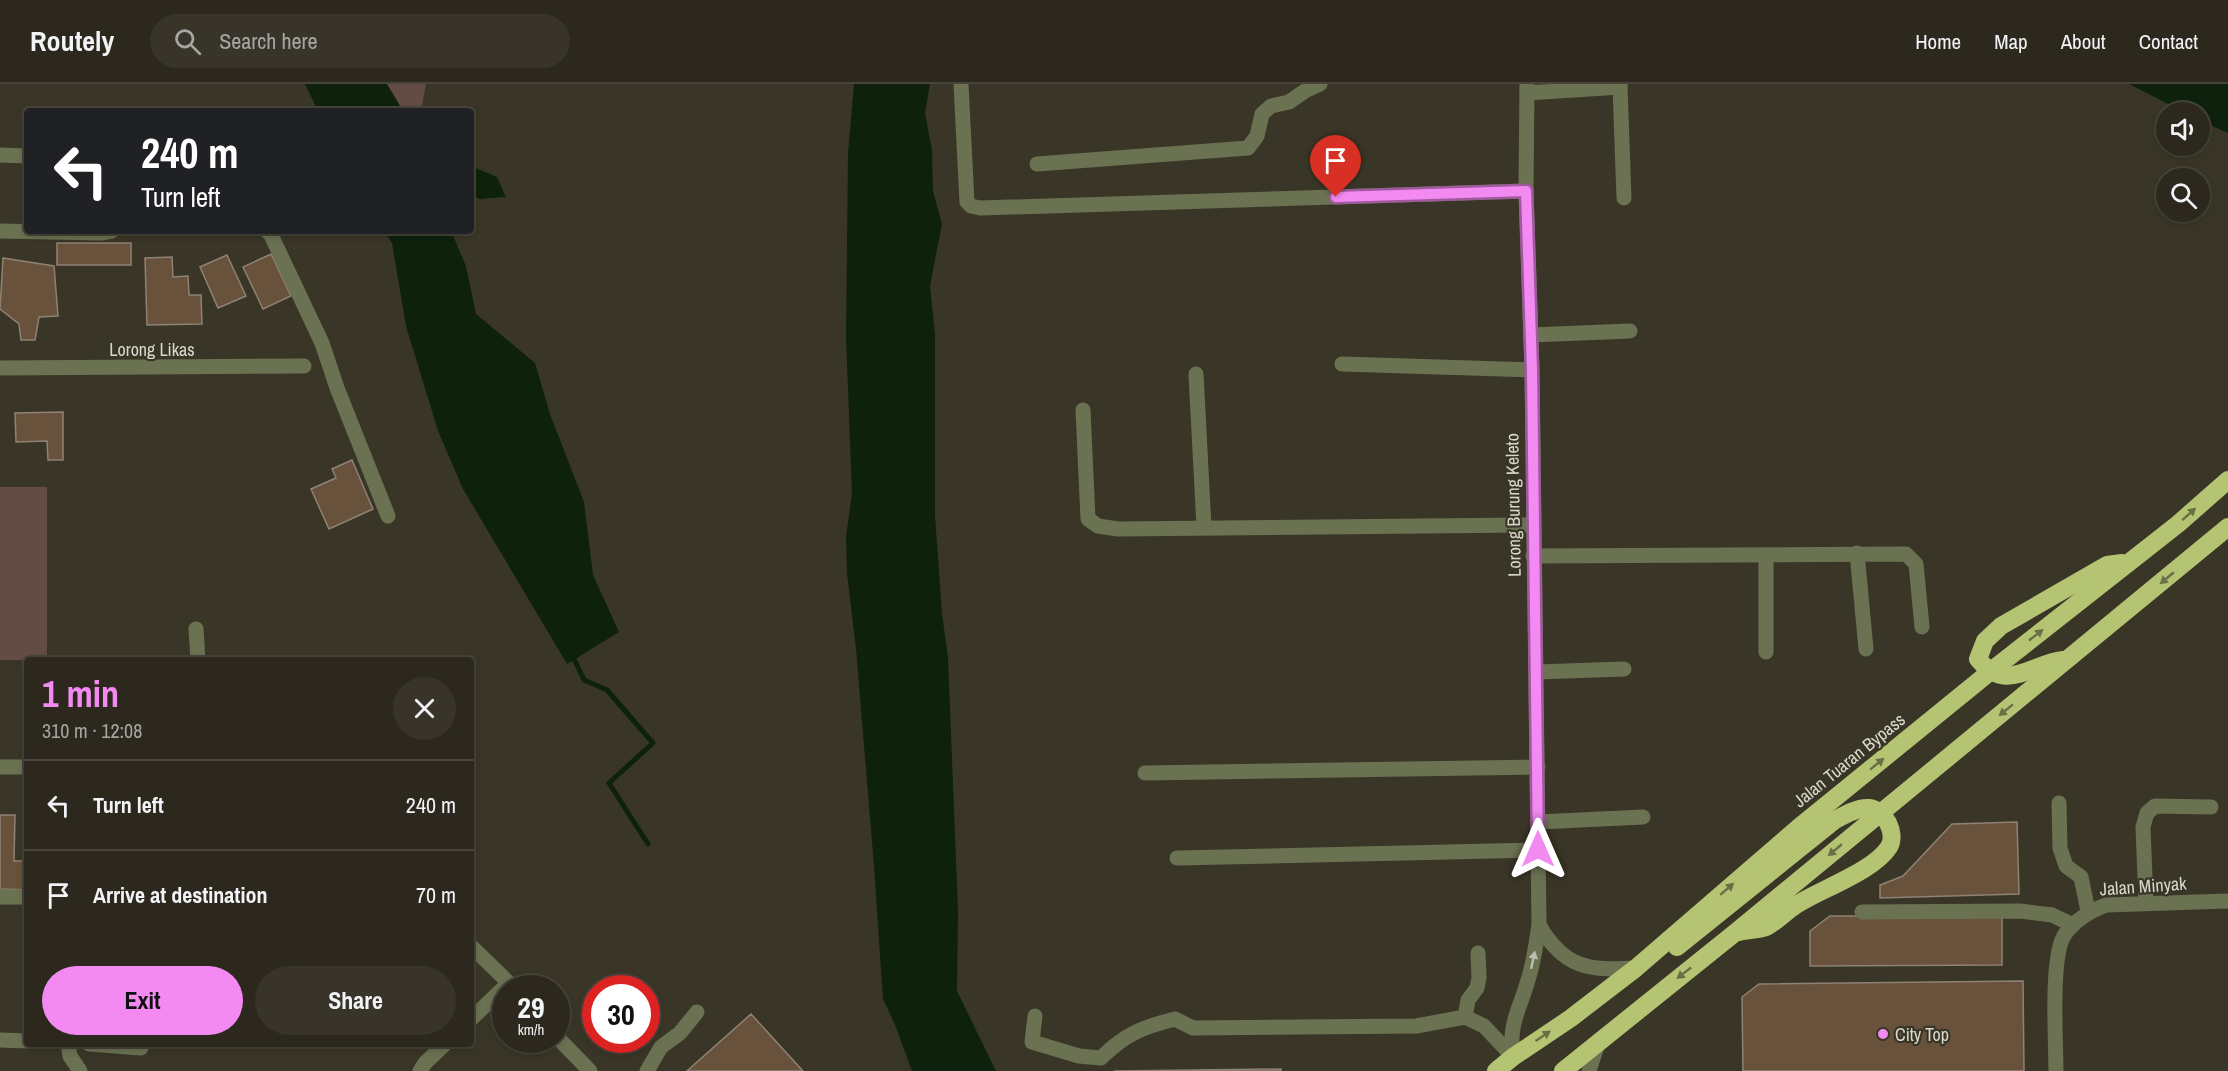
<!DOCTYPE html>
<meta charset="utf-8">
<style>
body{margin:0;font-family:"Archivo Narrow",sans-serif;background:#38342a;color:#f1f3f6;height:100vh;display:flex;flex-direction:column;font-size:22px;white-space:nowrap}
*{box-sizing:border-box;margin:0}
p{font-size:20px;color:#a6a6a4}
.icon{flex:none;width:33px;height:33px;fill:none;stroke:currentColor;stroke-width:2;stroke-linecap:round;stroke-linejoin:round}
.map{position:relative;flex:1;overflow:hidden}
.side{position:absolute;left:24px;top:573px;width:450px;height:390px;display:flex;flex-direction:column;background:#2c281d;border-radius:6px;box-shadow:0 3px 9px #0003,0 0 0 2px #48443b}
.side>*{flex:none}
.banner{position:absolute;left:24px;top:24px;width:450px;height:126px;border-radius:6px;box-shadow:0 3px 9px #0003,0 0 0 2px #48443b;background:#202124;color:#fff;overflow:hidden}
.fabs{position:absolute;left:2156px;top:18px;display:grid;gap:12px}
.fabs a{display:grid;place-items:center;width:54px;height:54px;border-radius:50%;background:#2c281d;box-shadow:0 3px 9px #0003,0 0 0 2px #48443b;font-size:30px}
.speed{position:absolute;left:492px;top:891px;display:flex;gap:12px;font-size:30px;font-weight:700;text-align:center}
.speed>*{display:grid;place-content:center;width:78px;height:78px;border-radius:50%;background:#2c281d;box-shadow:0 3px 9px #0003,0 0 0 2px #48443b;line-height:1}
.speed small{font-size:15px;font-weight:400}
.speed .limit{border:9px solid #d22;background:#fff;color:#111}
.pin{position:absolute;display:grid;place-items:center;width:51px;height:51px;color:#fff;margin:-62px -26px;border-radius:50% 50% 50% 0;rotate:-45deg;box-shadow:0 0 6px #0007}
.pin .icon{rotate:45deg}
.me{position:absolute;width:66px;margin:-33px;rotate:0deg;stroke-linejoin:round;filter:drop-shadow(0 0 4px #0008)}
.turn{display:flex;align-items:center;gap:21px;height:126px;padding:0 18px;font-size:27px}
.turn .icon{width:78px;height:78px;stroke-width:2.5}
.turn b{display:block;font-size:42px;line-height:51px}
.round{display:grid;place-items:center;flex:none;width:63px;height:63px;border-radius:32px;background:#38342a}
.overview{display:flex;align-items:center;justify-content:space-between;height:102px;padding:0 18px}
h1{font-size:36px;font-weight:700;line-height:45px;color:#f38af1}
.button{display:flex;gap:12px;margin-top:auto;padding:12px 18px}
.button a{flex:1;height:69px;border-radius:36px;background:#f38af1;color:#111;font-size:24px;font-weight:700;line-height:69px;text-align:center}
.button a+a{background:#38342a;color:#f1f3f6}
ul{padding:0;list-style:none}
li{display:flex;align-items:center;gap:18px;height:90px;padding:0 18px;border-top:2px solid #48443b}
li div{flex:1}
li b{display:block;font-size:22px}
li em{font-style:normal}
header{display:flex;align-items:center;gap:36px;box-sizing:border-box;height:84px;padding:0 30px;background:#2c281d;border-bottom:2px solid #48443b}
header strong{font-size:28px}
nav{display:flex;gap:33px;margin-inline-start:auto;font-size:21px}
.search{width:420px;height:54px;background:#38342a;display:flex;align-items:center;gap:15px;box-sizing:border-box;padding:0 21px;border-radius:33px;color:#a6a6a4;font-size:22px}
.map>svg:first-child{display:block}
.green{fill:#634c44}
.water{fill:#0d210c}
.lines{fill:none;stroke-linecap:round;stroke-linejoin:round}
.stream{stroke:#0d210c;stroke-width:5}
.building{fill:#68523b;stroke:#8f8274;stroke-width:1.5}
.minor{stroke:#6b7252;stroke-width:15}
.highway{stroke:#b5c473;stroke-width:18}
.oneway{fill:#6b6f45}
.oneway2{fill:#bebeaf}
.route-casing{stroke:#9e5a9d;stroke-width:15}
.route{stroke:#f38af1;stroke-width:10}
.poi-dot{fill:#f38af1;stroke:#3a3627;stroke-width:2}
.labels{text-anchor:middle;dominant-baseline:central;stroke-width:4.5;stroke-linejoin:round;paint-order:stroke}
.street-label{font-size:18px;fill:#dad8ce;stroke:#3a3627}
.poi-label{font-size:18px;fill:#dad8ce;stroke:#3a3627;text-anchor:start}
</style>
<header>
<strong>Routely</strong>
<div class="search"><svg class="icon" aria-label="search" viewBox="0 0 24 24"><circle cx="10" cy="10" r="6"/><path d="M15 15l6 6"/></svg>Search here</div>
<nav><a>Home</a><a>Map</a><a>About</a><a>Contact</a></nav>
</header>
<div class="map">
<svg width="2228" height="987" viewBox="0 0 2228 987">
<rect width="100%" height="100%" fill="#3a3627"/>
<g class="green">
<path d="M 387,0 L 426,0 L 421,27 L 403,27 Z"/>
<rect x="0" y="403" width="47" height="173"/>
</g>
<g class="water">
<path d="M 305,0 L 387,0 L 403,27 L 318,27 Z"/>
<path d="M 854,0 L 930,0 L 925,29 L 932,66 L 933,107 L 942,140 L 930,202 L 935,250 L 935,431 L 942,530 L 948,573 L 958,827 L 957,907 L 996,987 L 912,987 L 895,941 L 883,915 L 874,782 L 856,565 L 847,489 L 846,453 L 852,409 L 846,253 L 848,69 Z"/>
<path d="M 2129,0 L 2228,0 L 2228,49 L 2199,36 L 2199,28 L 2184,28 Z"/>
<path d="M 471,82 L 497,93 L 506,113 L 480,115 L 471,111 Z"/>
<path d="M 384,147 L 451,147 L 466,182 L 476,230 L 535,279 L 550,330 L 584,418 L 593,491 L 619,548 L 567,580 L 463,405 L 438,347 L 406,242 L 392,159 Z"/>
</g>
<g class="lines">
<path class="stream" d="M 575,568 L 574,575 L 584,596 L 607,606 L 653,659 L 609,699 L 648,760"/>
</g>
<g class="building">
<rect x="57" y="159" width="74" height="22"/>
<path d="M 271,170 L 291,212 L 263,225 L 243,183 Z"/>
<path d="M 227,171 L 246,212 L 218,224 L 200,183 Z"/>
<path d="M 172,173 L 173,193 L 188,192 L 189,211 L 201,211 L 202,240 L 147,241 L 145,174 Z"/>
<path d="M 3,174 L 54,182 L 58,232 L 39,233 L 35,256 L 21,256 L 19,240 L 0,225 Z"/>
<path d="M 63,328 L 63,376 L 48,376 L 47,357 L 16,358 L 15,329 Z"/>
<path d="M 352,376 L 373,425 L 329,445 L 311,405 L 336,394 L 332,385 Z"/>
<path d="M 0,731 L 15,731 L 14,777 L 27,777 L 27,806 L 0,805 Z"/>
<path d="M 2017,738 L 2019,810 L 1880,814 L 1880,801 L 1903,792 L 1952,740 Z"/>
<path d="M 1830,832 L 2002,832 L 2002,881 L 1810,882 L 1810,847 Z"/>
<path d="M 2023,897 L 2024,987 L 1743,987 L 1742,913 L 1759,900 Z"/>
<path d="M 751,930 L 803,987 L 687,987 Z"/>
<path d="M 1281,985 L 1281,987 L 1114,987 Z"/>
</g>
<g class="lines">
<g class="minor">
<path d="M 961,0 L 967,118 L 971,122 L 980,124 L 1526,107"/>
<path d="M 1620,3 L 1624,114"/>
<path d="M 1527,9 L 1620,3 L 1620,0"/>
<path d="M 0,71 L 27,72"/>
<path d="M 1037,80 L 1248,64 L 1257,52 L 1262,30 L 1271,22 L 1289,18 L 1305,7 L 1320,0"/>
<path d="M 0,147 L 101,149 L 112,147"/>
<path d="M 267,147 L 271,151 L 322,259 L 337,304 L 388,432"/>
<path d="M 1531,251 L 1630,247"/>
<path d="M 1342,280 L 1532,286"/>
<path d="M 0,284 L 304,282"/>
<path d="M 1196,290 L 1204,443"/>
<path d="M 1083,326 L 1088,435 L 1098,442 L 1118,445 L 1533,441"/>
<path d="M 1857,469 L 1866,565"/>
<path d="M 1533,472 L 1906,470 L 1916,480 L 1922,543"/>
<path d="M 196,545 L 198,576"/>
<path d="M 1766,568 L 1766,472"/>
<path d="M 1537,588 L 1624,585"/>
<path d="M 0,683 L 27,683"/>
<path d="M 1145,689 L 1538,683"/>
<path d="M 2059,719 L 2060,764 L 2066,782 L 2081,793 L 2088,827"/>
<path d="M 1538,738 L 1643,733"/>
<path d="M 1177,774 L 1538,766"/>
<path d="M 0,813 L 27,813"/>
<path d="M 2146,819 L 2143,743 L 2147,729 L 2155,722 L 2211,723"/>
<path d="M 1862,828 L 2020,827 L 2052,831 L 2073,841"/>
<path d="M 1539,841 C 1564,884 1588,887 1636,884"/>
<path d="M 471,862 L 514,904"/>
<path d="M 1035,932 L 1032,958 L 1079,972 L 1101,974 C 1125,950 1143,943 1175,935 L 1193,944 L 1416,942 L 1465,933 L 1484,942 L 1513,973"/>
<path d="M 1465,933 L 1468,916 L 1477,904 L 1479,894 L 1478,869"/>
<path d="M 471,935 L 509,899"/>
<path d="M 556,952 L 590,987"/>
<path d="M 0,956 L 27,957"/>
<path d="M 68,960 L 70,972 L 80,987"/>
<path d="M 89,960 L 141,964"/>
<path d="M 1513,973 C 1508,940 1520,925 1528,896 C 1534,878 1536,859 1539,841 L 1532,286 L 1526,107 L 1527,0"/>
<path d="M 420,987 L 425,979 L 445,960"/>
<path d="M 647,987 L 661,963 L 680,949 L 697,928"/>
<path d="M 1589,987 L 1599,956"/>
<path d="M 2056,987 C 2056,958 2050,871 2065,850 C 2076,835 2090,827 2106,821 L 2228,817"/>
</g>
<g class="highway">
<path d="M 2063,576 C 2030,580 2006,610 1978,575 L 1985,557 L 2001,542 L 2107,481 L 2122,479"/>
<path d="M 1677,863 L 1835,736 C 1844,731 1858,723 1869,724 C 1885,726 1897,749 1889,763 C 1874,787 1821,805 1796,821 C 1786,827 1777,838 1766,843 C 1758,846 1747,846 1739,848"/>
<path d="M 1496,987 L 1513,973 L 1571,934 L 1636,884 L 1798,744 L 1991,587 L 2178,440 L 2228,396"/>
<path d="M 1563,987 L 1736,848 L 2228,443"/>
</g>
</g>
<defs><path id="oneway-solid" d="M-6-.8H1V-3.2L6.5 0L1 3.2V.8H-6Z" transform="scale(1.5)"/></defs>
<g class="oneway">
<use href="#oneway-solid" transform="translate(2189 430) rotate(-42)"/>
<use href="#oneway-solid" transform="translate(2167 494) rotate(140)"/>
<use href="#oneway-solid" transform="translate(2036 551) rotate(-38)"/>
<use href="#oneway-solid" transform="translate(2006 626) rotate(141)"/>
<use href="#oneway-solid" transform="translate(1877 680) rotate(-39)"/>
<use href="#oneway-solid" transform="translate(1835 766) rotate(140)"/>
<use href="#oneway-solid" transform="translate(1727 805) rotate(-41)"/>
<use href="#oneway-solid" transform="translate(1684 889) rotate(142)"/>
<use href="#oneway-solid" transform="translate(1543 952) rotate(-34)"/>
</g>
<use class="oneway2" href="#oneway-solid" transform="translate(1533 876) rotate(-78)"/>
<g class="lines">
<g class="route-casing">
<path id="route" d="M 1336,113 L 1526,107 L 1532,286 L 1538,765"/>
</g>
<use href="#route" class="route"/>
</g>
<circle class="poi-dot" cx="1883" cy="950" r="6"/>
<g class="labels">
<g class="street-label">
<text x="152" y="265">Lorong Likas</text>
<text transform="translate(1513 421) rotate(-91)">Lorong Burung Keleto</text>
<text transform="translate(1849 676) rotate(-39)">Jalan Tuaran Bypass</text>
<text transform="translate(2143 802) rotate(-4)">Jalan Minyak</text>
</g>
<g class="poi-label">
<text x="1895" y="950">City Top</text>
</g>
</g>
</svg>
<div class="fabs">
<a><svg class="icon" aria-label="sound" viewBox="0 0 24 24"><path d="M4 9h4l5-4v14l-5-4H4zM17 9q2 3 0 6"/></svg></a>
<a><svg class="icon" aria-label="search" viewBox="0 0 24 24"><circle cx="10" cy="10" r="6"/><path d="M15 15l6 6"/></svg></a>
</div>
<div class="speed"><div>29<small>km/h</small></div><div class="limit">30</div></div>
<div class="pin" style="left:1336px;top:113px;background:#d93025"><svg class="icon" aria-label="arrive" viewBox="0 0 24 24"><path d="M6 21V4h12l-3 4 3 4H6"/></svg></div>
<svg class="me" style="left:1538px;top:765px" viewBox="-20 -20 40 40"><path d="M0-17L14 15 0 8-14 15z" fill="#f38af1" stroke="#fff" stroke-width="4"/></svg>
<div class="banner">
<div class="turn"><svg class="icon" aria-label="left" viewBox="0 0 24 24"><path d="M17 20v-9H6M10 6l-5 5 5 5"/></svg><div><b>240 m</b>Turn left</div></div>
</div>
<section class="side">
<div class="overview"><div><h1>1 min</h1><p>310 m · 12:08</p></div><a class="round"><svg class="icon" aria-label="close" viewBox="0 0 24 24"><path d="M6 6l12 12M18 6L6 18"/></svg></a></div>
<ul>
<li><svg class="icon" aria-label="left" viewBox="0 0 24 24"><path d="M17 20v-9H6M10 6l-5 5 5 5"/></svg><div><b>Turn left</b></div><em>240 m</em></li>
<li><svg class="icon" aria-label="arrive" viewBox="0 0 24 24"><path d="M6 21V4h12l-3 4 3 4H6"/></svg><div><b>Arrive at destination</b></div><em>70 m</em></li>
</ul>
<div class="button"><a>Exit</a><a>Share</a></div>
</section>
</div>
